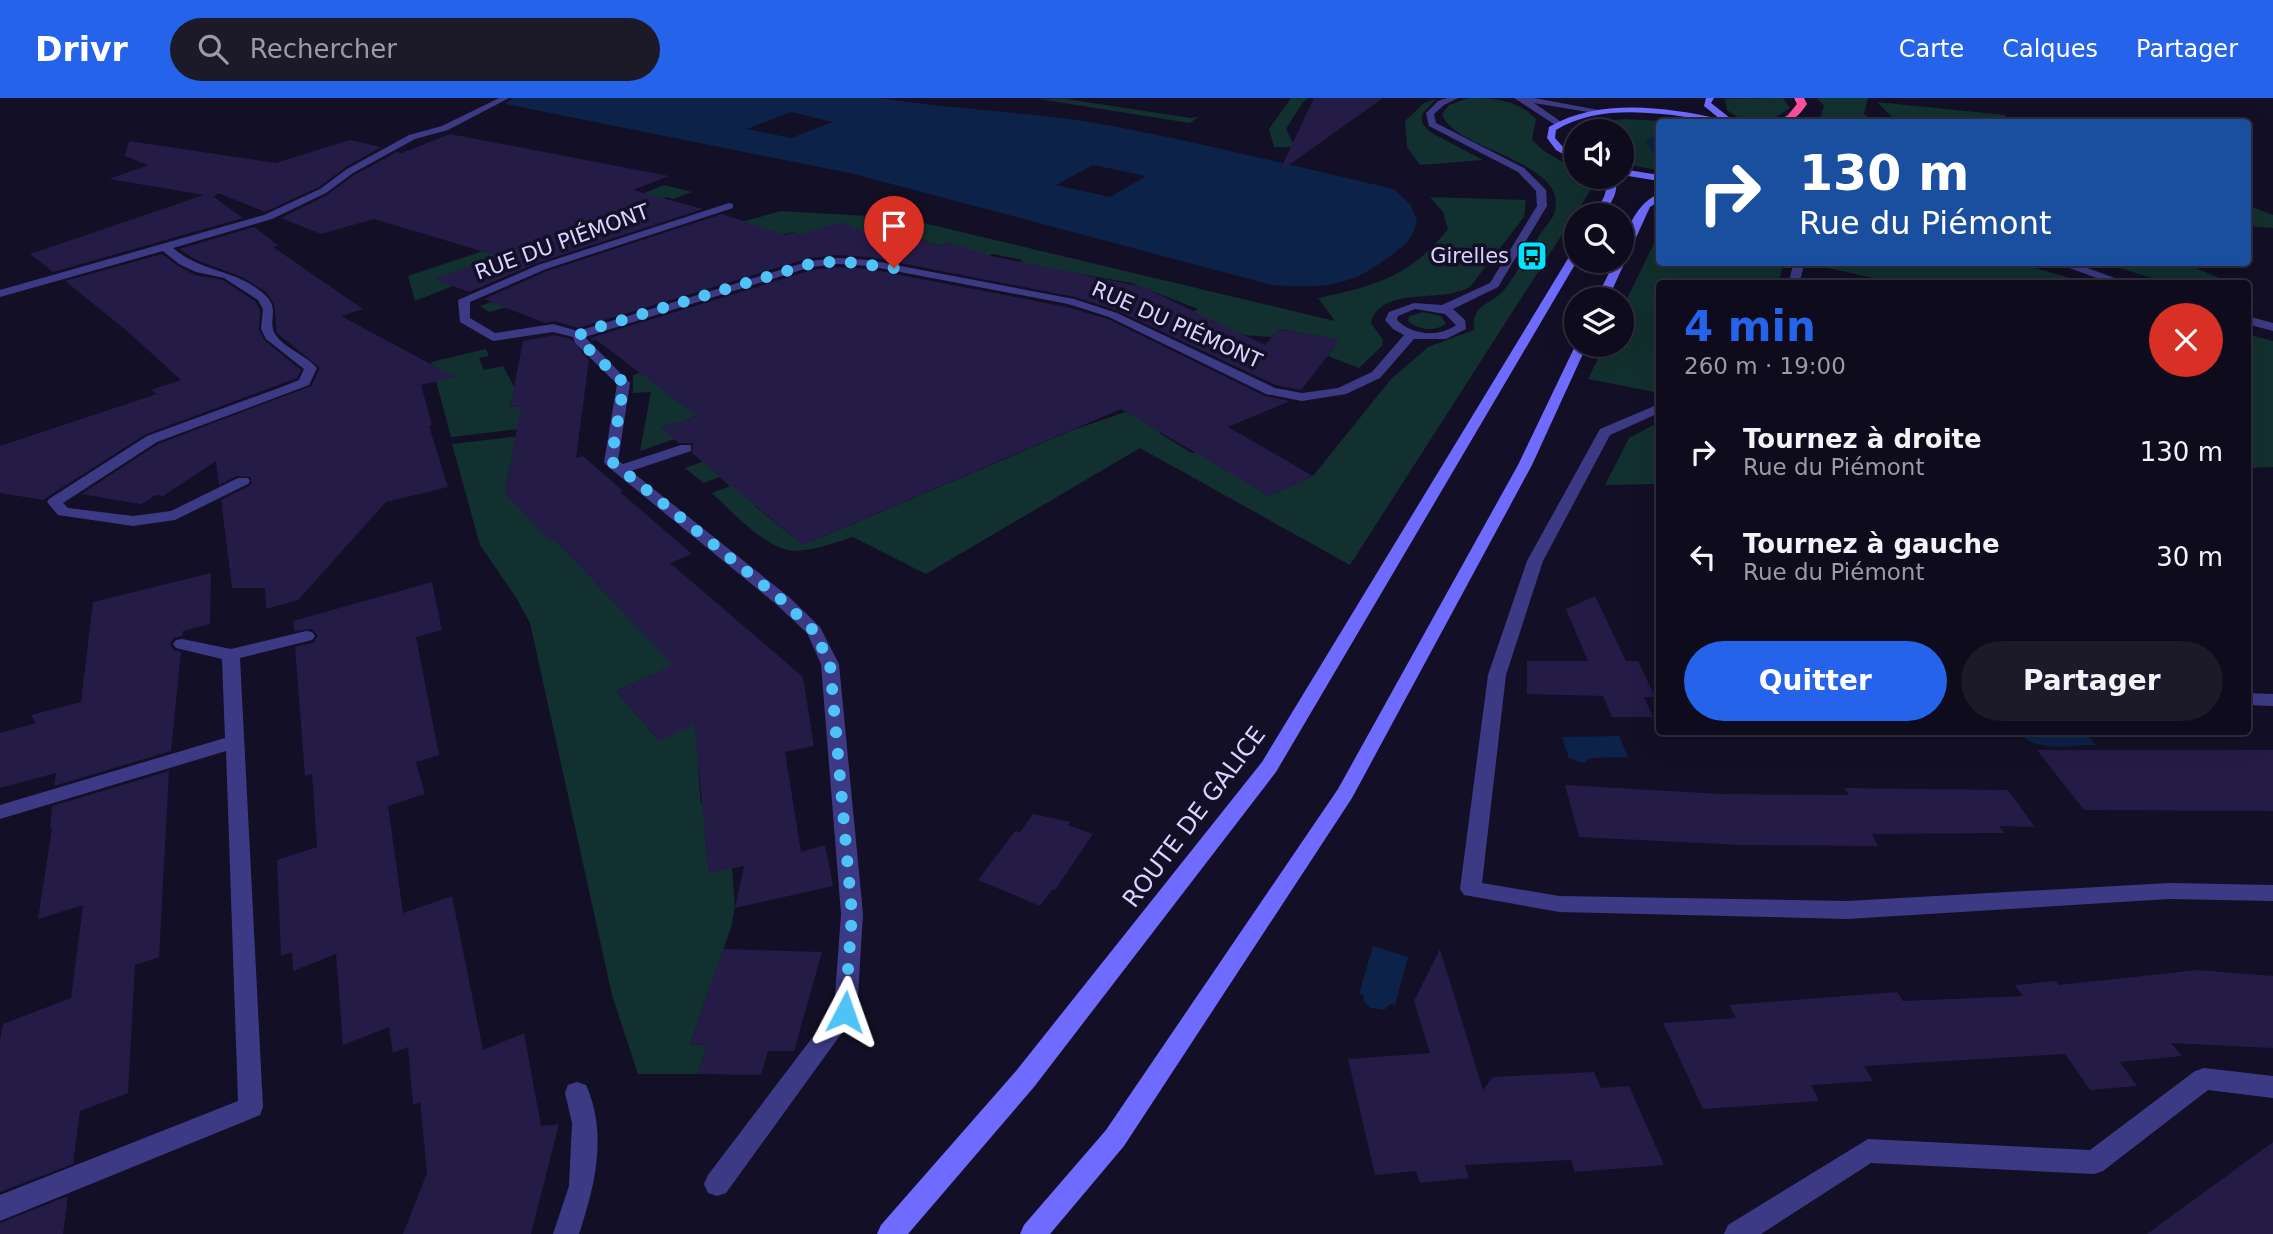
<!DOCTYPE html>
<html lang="fr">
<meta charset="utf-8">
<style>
body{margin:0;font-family:"DejaVu Sans",sans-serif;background:#1c1929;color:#f1f3f6;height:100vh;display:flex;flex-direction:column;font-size:26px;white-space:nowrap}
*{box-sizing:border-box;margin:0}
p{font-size:23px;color:#9b9ba3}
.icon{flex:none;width:38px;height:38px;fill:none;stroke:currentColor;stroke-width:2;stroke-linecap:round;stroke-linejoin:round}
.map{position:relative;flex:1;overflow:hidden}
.details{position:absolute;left:1656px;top:182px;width:595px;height:455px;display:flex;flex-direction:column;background:#0e0b1c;border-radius:7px;box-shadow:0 7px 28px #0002,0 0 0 2px #2e2b3b}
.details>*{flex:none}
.top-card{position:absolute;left:1656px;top:21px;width:595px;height:147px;border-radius:7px;box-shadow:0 7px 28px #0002,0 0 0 2px #2e2b3b;background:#1a4fa0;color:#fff;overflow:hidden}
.fabs{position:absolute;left:1564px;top:21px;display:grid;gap:14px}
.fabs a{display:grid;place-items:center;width:70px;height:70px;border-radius:50%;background:#0e0b1c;box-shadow:0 7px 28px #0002,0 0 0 2px #2e2b3b;font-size:35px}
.pin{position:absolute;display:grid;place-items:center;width:60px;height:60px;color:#fff;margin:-72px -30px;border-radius:50% 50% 50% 0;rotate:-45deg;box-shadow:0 0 7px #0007}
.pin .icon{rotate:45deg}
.me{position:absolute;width:77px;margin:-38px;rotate:4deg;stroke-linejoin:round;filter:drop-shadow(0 0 5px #0008)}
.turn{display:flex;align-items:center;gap:24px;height:147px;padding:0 28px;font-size:32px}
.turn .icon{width:91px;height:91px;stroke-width:2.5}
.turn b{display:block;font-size:49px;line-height:60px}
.round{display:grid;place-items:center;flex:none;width:74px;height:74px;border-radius:37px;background:#1c1929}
.overview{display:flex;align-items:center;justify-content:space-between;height:119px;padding:0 28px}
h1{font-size:42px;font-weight:600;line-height:52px;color:#2563eb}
.primary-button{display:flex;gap:14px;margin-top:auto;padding:14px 28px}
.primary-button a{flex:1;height:80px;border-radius:42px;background:#2563eb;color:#fff;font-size:28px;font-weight:600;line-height:80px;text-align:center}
.primary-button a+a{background:#1c1929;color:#f1f3f6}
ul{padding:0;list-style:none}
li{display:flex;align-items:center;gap:21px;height:105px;padding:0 28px}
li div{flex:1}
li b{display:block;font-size:26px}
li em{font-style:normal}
header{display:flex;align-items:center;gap:42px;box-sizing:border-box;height:98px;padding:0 35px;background:#2563eb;color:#fff}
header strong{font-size:33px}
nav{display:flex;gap:38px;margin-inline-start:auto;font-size:24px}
.search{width:490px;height:63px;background:#1c1929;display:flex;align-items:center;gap:18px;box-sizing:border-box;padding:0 24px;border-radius:38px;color:#9b9ba3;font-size:26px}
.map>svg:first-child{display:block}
.green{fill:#12302f}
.water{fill:#0c2248}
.pier{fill:#130f26}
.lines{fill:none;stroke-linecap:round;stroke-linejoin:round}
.stream{fill:#0c2248;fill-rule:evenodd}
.building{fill:#241b47}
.minor{fill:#3d3a85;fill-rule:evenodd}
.secondary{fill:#6f6bff;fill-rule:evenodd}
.motorway{fill:#ff4fa3;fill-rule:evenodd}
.route{stroke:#4fc3f7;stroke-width:12;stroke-dasharray:0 21.6}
.labels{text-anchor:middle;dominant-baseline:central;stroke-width:7;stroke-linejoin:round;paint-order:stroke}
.far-street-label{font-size:21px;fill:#d9d4ff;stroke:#130f26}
.far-poi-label{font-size:21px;fill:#d9d4ff;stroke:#130f26;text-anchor:end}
.street-label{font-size:24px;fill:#d9d4ff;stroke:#130f26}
</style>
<header>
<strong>Drivr</strong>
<div class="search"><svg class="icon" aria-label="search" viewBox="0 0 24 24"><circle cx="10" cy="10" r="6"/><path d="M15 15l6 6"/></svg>Rechercher</div>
<nav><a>Carte</a><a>Calques</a><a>Partager</a></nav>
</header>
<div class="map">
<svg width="2273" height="1136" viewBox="0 0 2273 1136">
<rect width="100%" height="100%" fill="#130f26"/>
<g class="green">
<path d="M 1060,0 L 1191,20 L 1200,18 L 1190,25 L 1038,1 Z"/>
<path d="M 1291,0 L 1309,0 L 1303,4 L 1286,31 L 1295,49 L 1274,49 L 1269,31 Z"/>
<path d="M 1469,0 C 1495,0 1518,2 1536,21 L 1532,42 L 1544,53 L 1577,72 L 1577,79 L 1588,80 L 1592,90 L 1350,467 L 1140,350 L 926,476 L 853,439 C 834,445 815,452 795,453 C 768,453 731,413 712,395 L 730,388 L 720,379 L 703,385 L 685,370 L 961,267 L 917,240 L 662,330 L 675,341 L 640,353 L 651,294 L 633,295 L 633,277 L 843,209 L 809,189 L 835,181 L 843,182 L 833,190 L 999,220 L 967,232 L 1091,302 L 1075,309 L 1028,282 L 1005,291 L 1021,301 L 755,408 L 803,447 L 1073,332 L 1134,311 L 1168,330 L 1159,335 L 1192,355 L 1197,354 L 1269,398 L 1313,378 L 1391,281 L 1428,249 L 1474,232 C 1473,225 1474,218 1478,212 C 1485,204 1497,201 1504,192 C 1517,175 1527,156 1539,138 C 1543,131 1551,123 1554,116 C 1572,62 1453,53 1442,16 L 1449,7 Z"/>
<path d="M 1783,0 L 1790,10 C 1768,26 1750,30 1727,12 L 1725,1 Z"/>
<path d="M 1817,0 L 1868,0 L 1864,16 L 1875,24 L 1807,24 L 1821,18 L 1824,8 Z"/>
<path d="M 1436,1 L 1422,16 L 1422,25 L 1430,34 L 1483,62 L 1420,67 L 1407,49 L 1405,23 L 1424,5 Z"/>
<path d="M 1877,4 L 2005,17 L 2006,24 L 1897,24 Z"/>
<path d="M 1624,21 L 1680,24 L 1659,24 L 1659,72 L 1622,66 L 1622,33 L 1580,33 C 1593,23 1609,23 1624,21 Z"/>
<path d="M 664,87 L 692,94 L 673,101 L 667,99 L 436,181 L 453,188 L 415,203 L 408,178 L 594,116 Z"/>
<path d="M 1430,99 L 1526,102 L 1524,119 L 1470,189 C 1440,206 1381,187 1371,225 L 1383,242 L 1382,248 L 1359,270 L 1328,258 L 1339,242 L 1279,231 L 1271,239 L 1243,237 L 1192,214 L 1198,211 L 1131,185 L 1019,165 L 1022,162 L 993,156 L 989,158 L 947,144 L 940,148 L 913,139 L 897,146 L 867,137 L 799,137 L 793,134 L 489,214 L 480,208 L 611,161 L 781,113 L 903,120 L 1335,223 L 1318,200 C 1375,188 1411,178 1448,131 L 1443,114 Z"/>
<path d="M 2247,107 L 2273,117 L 2273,130 L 2247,128 Z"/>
<path d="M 1659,135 L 1659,164 L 1784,165 L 1778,185 L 1659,186 L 1659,295 L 1588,281 L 1605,247 L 1622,247 L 1622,211 Z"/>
<path d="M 1815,164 L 2018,165 L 2087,185 L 1896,185 L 1814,167 Z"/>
<path d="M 2102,165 L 2184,165 L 2231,185 L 2169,185 Z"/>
<path d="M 1423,214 L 1441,218 L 1446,226 C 1434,234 1419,232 1408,223 L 1409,218 Z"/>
<path d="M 2247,236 L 2273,243 L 2273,369 L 2247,370 Z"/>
<path d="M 486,251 L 489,258 L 479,260 L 484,272 L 503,268 L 517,294 L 513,294 L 510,309 L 521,308 L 528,330 L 451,339 L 431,264 Z"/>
<path d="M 1659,324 L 1659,386 L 1605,387 L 1629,340 Z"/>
<path d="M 520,338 L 514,347 L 507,383 L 570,436 L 687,561 L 616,593 L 659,642 L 732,607 L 730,666 L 698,672 L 701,705 L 720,701 L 722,733 L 705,737 L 709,774 L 732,770 L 735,809 L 731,830 L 690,946 L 707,947 L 698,976 L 638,976 L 612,897 L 530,525 L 517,501 L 480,447 L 452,346 Z"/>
</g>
<g class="water">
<path d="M 513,0 L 879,0 C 958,12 1039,14 1118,29 C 1210,47 1302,70 1394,91 L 1410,106 L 1417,122 C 1412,143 1407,145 1389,159 C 1348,190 1322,190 1272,187 L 854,76 L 505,6 Z"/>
<path d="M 2020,634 L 2085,634 L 2096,647 C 2074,647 2032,655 2020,634 Z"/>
<path d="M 1619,638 L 1628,659 L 1590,660 L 1584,665 L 1569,660 L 1562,639 Z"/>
<path d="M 1373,848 L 1408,859 L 1395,907 L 1390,906 L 1384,912 L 1370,910 L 1363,902 L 1364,897 L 1359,896 Z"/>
</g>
<g class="pier">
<path d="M 791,14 L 833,24 L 791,40 L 747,31 Z"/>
<path d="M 1093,67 L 1146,78 L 1110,99 L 1056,87 Z"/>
</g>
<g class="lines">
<path class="stream" d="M 1654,38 L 1659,38 L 1653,45 L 1658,53 L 1654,55 L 1645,44 Z"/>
</g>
<g class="building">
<path d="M 1314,0 L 1383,0 L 1279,74 Z"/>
<path d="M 450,36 L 669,78 L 633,92 L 703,111 L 537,165 L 469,194 L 434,181 L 498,158 L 374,121 L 321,136 L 281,120 L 327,97 L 354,77 L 397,54 L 402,55 Z"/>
<path d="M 350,42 L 381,49 L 346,69 L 319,89 L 265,114 L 218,95 L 214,99 L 243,120 L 53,174 L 30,156 L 204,97 L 109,81 L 148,67 L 125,58 L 129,43 L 276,65 Z"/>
<path d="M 722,116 L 785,137 L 794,134 L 798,137 L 843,124 L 890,149 L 913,139 L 940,148 L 947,144 L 991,158 L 1143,189 L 1265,247 L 1278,231 L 1340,242 L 1301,292 L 1276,287 L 1118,213 L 1075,199 L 869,159 L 838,157 L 809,160 L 578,230 L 554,223 L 545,225 L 484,201 L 547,173 Z"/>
<path d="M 254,129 L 279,148 L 273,149 L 363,211 L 341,218 L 455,279 L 421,287 L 432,327 L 429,328 L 448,389 L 386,404 L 298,502 L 266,511 L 265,490 L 232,490 L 221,402 L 249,388 L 252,384 L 250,379 L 237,378 L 219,387 L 216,363 L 163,398 L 156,397 L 141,406 L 81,396 L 158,346 L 311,288 L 320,270 L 277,235 L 274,206 L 266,194 L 242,179 L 196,162 L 179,151 Z"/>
<path d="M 162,156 L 178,168 L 195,177 L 223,182 L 256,204 L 260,212 L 259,232 L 264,242 L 301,272 L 297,280 L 146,336 L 43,402 L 0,395 L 0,348 L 157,296 L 151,292 L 181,282 L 127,233 L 65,183 Z"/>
<path d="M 838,169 L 869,171 L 1067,209 L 1108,221 L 1265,298 L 1290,303 L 1228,329 L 1313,378 L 1269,398 L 1121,311 L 803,447 L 692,355 L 693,345 L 679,345 L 661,330 L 697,318 L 595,241 L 594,244 L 590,240 L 812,172 Z"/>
<path d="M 554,237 L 571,241 L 589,262 L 576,360 L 583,358 L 623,393 L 620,394 L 692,456 L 670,465 L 803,579 L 814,648 L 785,654 L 801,754 L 825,747 L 833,788 L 735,810 L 744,768 L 709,775 L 694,626 L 660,643 L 616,593 L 672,567 L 555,442 L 551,444 L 505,396 L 521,307 L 510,310 L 523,243 Z"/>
<path d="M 211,475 L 210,526 L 183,533 L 182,538 L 174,540 L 170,546 L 174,552 L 181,554 L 171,653 L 54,688 L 56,675 L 0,690 L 0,635 L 36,625 L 31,617 L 81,604 L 93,504 Z"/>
<path d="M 432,484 L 442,532 L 416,539 L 439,657 L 416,664 L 425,696 L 388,708 L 403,815 L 452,798 L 483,952 L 524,935 L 541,1028 L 559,1026 L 531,1136 L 403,1136 L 427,1075 L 420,1004 L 413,1007 L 408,949 L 393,955 L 389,929 L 343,947 L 336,856 L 293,873 L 292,854 L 281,858 L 277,762 L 317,749 L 312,676 L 305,678 L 295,549 L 313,545 L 318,538 L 312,531 L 294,533 L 293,523 Z"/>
<path d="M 1595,498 L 1626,563 L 1638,563 L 1655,599 L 1644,599 L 1653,619 L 1612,619 L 1603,598 L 1527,596 L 1527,563 L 1588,563 L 1566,511 Z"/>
<path d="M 2037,652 L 2273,652 L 2273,713 L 2084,712 Z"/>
<path d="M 169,673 L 159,859 L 135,867 L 128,995 L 80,1013 L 73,1066 L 0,1094 L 0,942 L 3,926 L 71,900 L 83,807 L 38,821 L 52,730 L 50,731 L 52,708 Z"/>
<path d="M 1565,687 L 1722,696 L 1849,697 L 1844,690 L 2008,692 L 2035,729 L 1999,728 L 2005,735 L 1872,736 L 1878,748 L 1742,747 L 1579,739 Z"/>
<path d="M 1033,716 L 1071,724 L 1068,727 L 1093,736 L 1055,792 L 1053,791 L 1040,808 L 978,782 L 1015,733 L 1020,734 Z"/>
<path d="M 723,851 L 822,854 L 794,953 L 768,953 L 761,977 L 698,976 L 707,947 L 690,946 Z"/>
<path d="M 1440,851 L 1483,992 L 1493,979 L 1594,974 L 1601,990 L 1629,988 L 1664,1067 L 1575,1074 L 1571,1062 L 1465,1067 L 1469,1080 L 1420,1085 L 1416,1073 L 1375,1077 L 1348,961 L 1430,955 L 1414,903 Z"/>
<path d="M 2198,872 L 2273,878 L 2273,950 L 2171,945 L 2182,958 L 2120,964 L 2137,988 L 2090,992 L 2065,956 L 1864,968 L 1873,983 L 1811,987 L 1819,1003 L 1703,1011 L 1663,925 L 1736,920 L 1729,907 L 1897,894 L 1903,903 L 2023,898 L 2015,887 L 2056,883 L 2059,887 Z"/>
<path d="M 2273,1044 L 2273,1136 L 2147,1136 Z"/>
<path d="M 68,1098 L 63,1136 L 0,1136 L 0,1125 Z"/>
</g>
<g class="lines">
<g class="minor">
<path d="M 499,0 L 509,0 L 448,32 L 415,41 L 353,75 L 326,95 L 272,121 L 173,150 C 202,175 234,170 264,196 C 281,211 267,222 275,236 C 284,250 306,257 317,270 L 309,287 L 157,344 L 63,405 L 68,410 L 133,418 L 171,413 L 238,380 L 248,380 L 250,383 L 248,386 L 175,422 L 133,428 L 58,417 L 47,404 L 49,401 L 147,338 L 279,290 L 299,282 L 304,271 L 266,241 L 261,231 L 263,211 L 258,202 L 224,180 L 196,174 L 179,166 L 163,153 L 0,199 L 0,192 L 264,117 L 320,91 L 347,71 L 409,37 L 442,28 Z"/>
<path d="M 1447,0 L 1458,0 L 1444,7 L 1434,16 L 1436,25 L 1524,70 L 1546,92 L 1547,108 L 1498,189 L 1453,211 L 1465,222 L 1466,231 L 1446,241 L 1414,241 L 1380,280 L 1346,296 L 1302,303 L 1266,296 L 1109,219 L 1068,206 L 869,168 L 838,166 L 811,169 L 585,239 L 630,285 L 618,363 L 623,366 L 681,347 L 691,347 L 691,353 L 631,373 L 789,499 L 820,529 L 839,566 L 863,816 L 857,914 L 726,1095 L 717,1098 L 708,1095 L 704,1086 L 708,1077 L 834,911 L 841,816 L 821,566 L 807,535 L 777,507 L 606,367 L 604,364 L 617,286 L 575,245 L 573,239 L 553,234 L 493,243 L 460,224 L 458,202 L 538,167 L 729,105 L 733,106 L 733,110 L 546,171 L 470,204 L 470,220 L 495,235 L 553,226 L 578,233 L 810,163 L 838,160 L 869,162 L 1074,201 L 1117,215 L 1275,290 L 1302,295 L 1338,290 L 1372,274 L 1404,237 L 1393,231 L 1385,222 L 1389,214 L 1414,205 L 1442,207 L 1490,185 L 1537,108 L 1536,93 L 1518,74 L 1429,28 L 1426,15 L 1438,3 ZM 1415,211 L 1445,216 L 1456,227 C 1438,240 1412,237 1397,222 L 1398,218 Z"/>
<path d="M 1514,0 L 1534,0 L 1604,13 L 1600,16 L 1534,5 L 1560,23 L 1557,28 Z"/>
<path d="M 1794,164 L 1805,164 L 1799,186 L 1788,186 Z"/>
<path d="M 2053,164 L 2071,164 L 2131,186 L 2113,186 Z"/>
<path d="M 2247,218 L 2273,225 L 2273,233 L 2247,226 Z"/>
<path d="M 1659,306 L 1659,315 L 1610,337 L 1543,463 L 1506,577 L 1482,785 L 1559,798 L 1847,803 L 2169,785 L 2273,787 L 2273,803 L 2169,801 L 1847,821 L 1559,814 L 1464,797 L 1460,791 L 1488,577 L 1527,463 L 1600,331 Z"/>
<path d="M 306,533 L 312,534 L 315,538 L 312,542 L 240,560 L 263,1009 L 260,1017 L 0,1123 L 0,1097 L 238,1003 L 226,653 L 0,721 L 0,707 L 225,640 L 222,561 L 176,550 L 173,546 L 176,542 L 182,541 L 231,551 Z"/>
<path d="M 2247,595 L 2273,596 L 2273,608 L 2247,607 Z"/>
<path d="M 2204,970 L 2273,978 L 2273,1000 L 2208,992 L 2103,1073 L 2094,1076 L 1871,1065 L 1761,1136 L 1724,1136 L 1728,1127 L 1868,1041 L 2090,1052 L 2195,973 Z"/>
<path d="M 577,984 L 586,987 C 608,1036 595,1088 579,1136 L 553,1136 L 569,1088 L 572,1025 L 565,995 L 568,987 Z"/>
</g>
<g class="secondary">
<path d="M 1706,0 L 1714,0 L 1711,5 L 1730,20 L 1730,24 C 1715,26 1701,22 1686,19 C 1643,13 1594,9 1556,32 L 1555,40 L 1562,48 L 1577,57 L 1577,64 L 1556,52 L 1547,40 L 1549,29 C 1599,0 1665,9 1720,21 L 1704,8 Z"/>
<path d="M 1622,71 L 1659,77 L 1659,83 L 1622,77 Z"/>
<path d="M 1604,79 L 1614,79 C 1621,93 1610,106 1603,117 L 1593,117 C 1600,106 1611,93 1604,79 Z"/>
<path d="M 1659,96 L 1659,103 L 1650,109 L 1608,201 L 1596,201 L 1615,163 L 1622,163 C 1622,138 1635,105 1659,96 Z"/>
<path d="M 1577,151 L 1577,163 L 1276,674 L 1034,989 L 908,1136 L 877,1136 L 881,1127 L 1016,973 L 1262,664 L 1572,154 Z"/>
<path d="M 1577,244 L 1577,247 L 1587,247 L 1532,367 L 1352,700 L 1124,1048 L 1050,1136 L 1020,1136 L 1024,1127 L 1106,1032 L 1338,691 L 1518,367 Z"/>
</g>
<path class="motorway" d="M 1794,0 L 1804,0 L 1807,6 C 1798,19 1793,24 1777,24 L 1788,17 L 1797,6 Z"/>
</g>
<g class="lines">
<path class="route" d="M 845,914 L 852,816 L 830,566 L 814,533 L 783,503 L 611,363 L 624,285 L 579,242 L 579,237 L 592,231 L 810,166 L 838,163 L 894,170"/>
</g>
<defs>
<g id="bus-square" transform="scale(1.575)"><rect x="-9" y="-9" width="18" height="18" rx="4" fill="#00e5ff" stroke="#130f26"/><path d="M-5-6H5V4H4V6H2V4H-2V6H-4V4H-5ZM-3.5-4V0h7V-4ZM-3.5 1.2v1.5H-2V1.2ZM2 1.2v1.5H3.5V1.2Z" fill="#111"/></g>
</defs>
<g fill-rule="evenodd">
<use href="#bus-square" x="1532" y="158"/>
</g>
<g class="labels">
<g class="far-street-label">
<text transform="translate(562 144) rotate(-20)">RUE DU PIÉMONT</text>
<text transform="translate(1177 227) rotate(24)">RUE DU PIÉMONT</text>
</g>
<g class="far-poi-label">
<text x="1509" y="158">Girelles</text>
</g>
<g class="street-label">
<text transform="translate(1194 719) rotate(-53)">ROUTE DE GALICE</text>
</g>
</g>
</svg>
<div class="fabs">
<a><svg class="icon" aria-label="sound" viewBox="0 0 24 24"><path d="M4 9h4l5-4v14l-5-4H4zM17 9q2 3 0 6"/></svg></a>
<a><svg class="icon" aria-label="search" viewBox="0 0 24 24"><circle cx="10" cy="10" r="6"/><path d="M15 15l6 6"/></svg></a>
<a><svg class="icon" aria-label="layers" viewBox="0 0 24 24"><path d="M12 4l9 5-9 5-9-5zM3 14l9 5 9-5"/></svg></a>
</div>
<div class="pin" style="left:894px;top:170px;background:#d93025"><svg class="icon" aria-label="arrive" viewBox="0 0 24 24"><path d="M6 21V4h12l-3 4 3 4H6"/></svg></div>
<svg class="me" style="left:845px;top:914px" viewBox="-20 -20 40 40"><path d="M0-17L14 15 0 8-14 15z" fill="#4fc3f7" stroke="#fff" stroke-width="4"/></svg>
<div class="top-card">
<div class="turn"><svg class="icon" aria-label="right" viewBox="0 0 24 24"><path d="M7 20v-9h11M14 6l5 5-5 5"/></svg><div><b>130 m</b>Rue du Piémont</div></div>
</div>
<section class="details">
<div class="overview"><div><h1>4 min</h1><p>260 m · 19:00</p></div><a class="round" style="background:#d93025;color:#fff"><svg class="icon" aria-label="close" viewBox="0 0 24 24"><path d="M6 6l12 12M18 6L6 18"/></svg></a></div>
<ul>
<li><svg class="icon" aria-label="right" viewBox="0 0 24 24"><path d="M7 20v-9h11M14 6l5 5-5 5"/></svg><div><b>Tournez à droite</b><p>Rue du Piémont</p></div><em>130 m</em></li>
<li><svg class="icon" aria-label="left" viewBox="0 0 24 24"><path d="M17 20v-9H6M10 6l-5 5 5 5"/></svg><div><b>Tournez à gauche</b><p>Rue du Piémont</p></div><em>30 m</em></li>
</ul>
<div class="primary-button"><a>Quitter</a><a>Partager</a></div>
</section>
</div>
